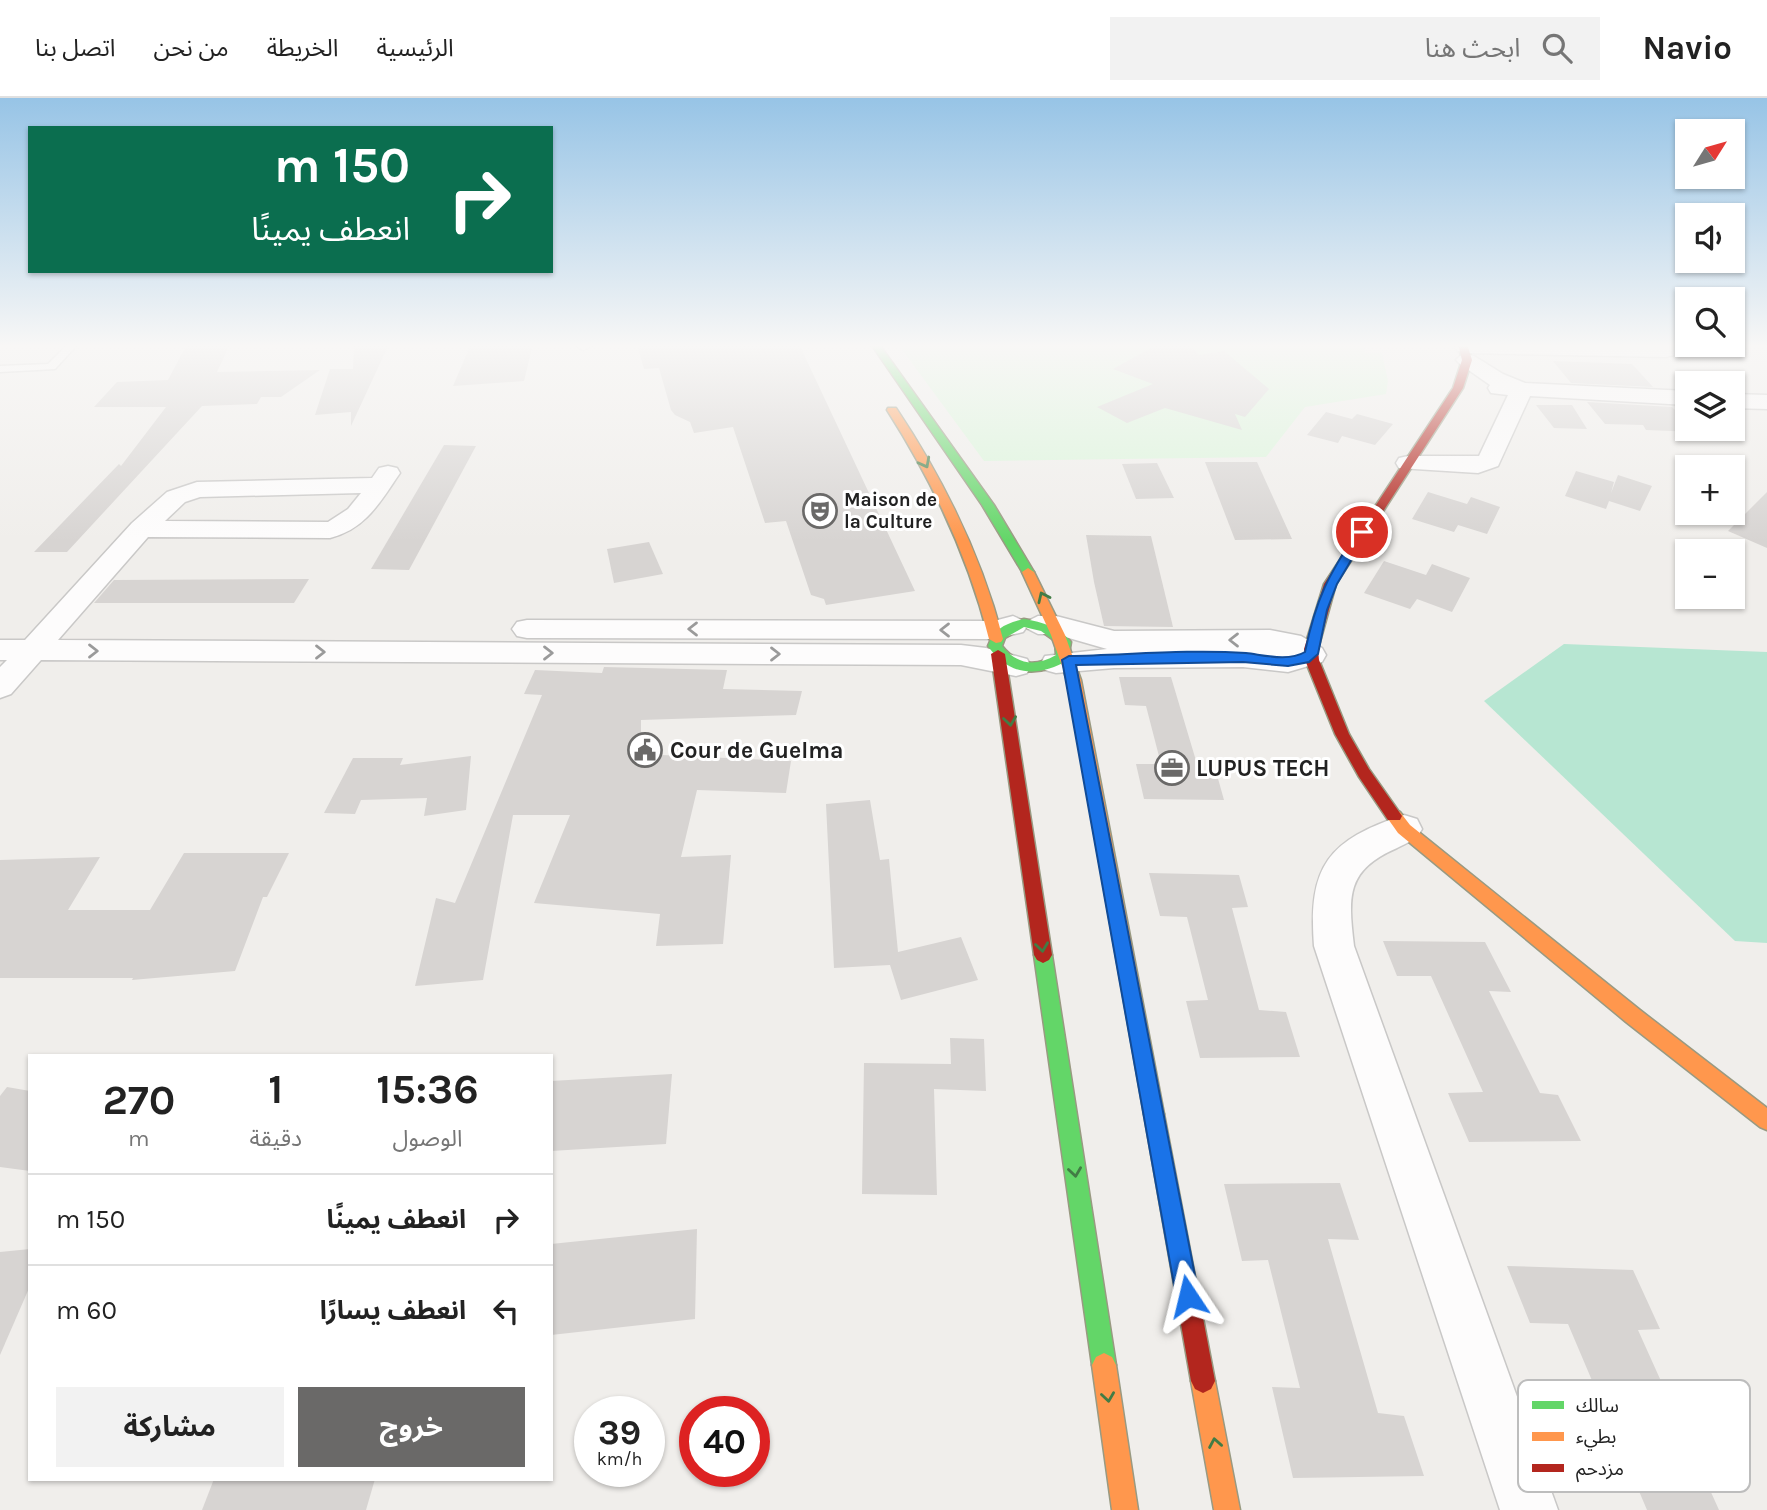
<!DOCTYPE html>
<html lang="ar">
<meta charset="utf-8">
<style>
body{margin:0;font-family:Karla,"Noto Sans Arabic",sans-serif;background:#f2f2f2;color:#222;direction:rtl;height:100vh;display:flex;flex-direction:column;font-size:26px;white-space:nowrap}
*{box-sizing:border-box;margin:0}
p{font-size:23px;color:#767676}
.icon{flex:none;width:38px;height:38px;fill:none;stroke:currentColor;stroke-width:2;stroke-linecap:round;stroke-linejoin:round}
.map{position:relative;flex:1;overflow:hidden;direction:ltr}
.drawer{position:absolute;left:28px;top:956px;width:525px;height:427px;display:flex;flex-direction:column;background:#fff;border-radius:0px;box-shadow:0 2px 5px #0004;direction:rtl}
.drawer>*{flex:none}
.guide{position:absolute;left:28px;top:28px;width:525px;height:147px;border-radius:0px;box-shadow:0 2px 5px #0004;direction:rtl;background:#0b6e4f;color:#fff;overflow:hidden}
.needle{width:46px;rotate:53deg}
.buttons{position:absolute;left:1675px;top:21px;display:grid;gap:14px}
.buttons a{display:grid;place-items:center;width:70px;height:70px;border-radius:0px;background:#fff;box-shadow:0 2px 5px #0004;font-size:35px}
.speed{position:absolute;left:574px;top:1298px;display:flex;gap:14px;font-size:35px;font-weight:700;text-align:center}
.speed>*{display:grid;place-content:center;width:91px;height:91px;border-radius:50%;background:#fff;box-shadow:0 2px 5px #0004;line-height:1}
.speed small{font-size:18px;font-weight:400}
.speed .limit{border:10px solid #d22;background:#fff;color:#111}
.pin{position:absolute;display:grid;place-items:center;width:60px;height:60px;color:#fff;margin:-30px;border:4px solid #fff;border-radius:50%;box-shadow:0 2px 7px #0007}
.me{position:absolute;width:77px;margin:-38px;rotate:350deg;stroke-linejoin:round;filter:drop-shadow(0 0 5px #0008)}
.turn{display:flex;align-items:center;gap:24px;height:147px;padding:0 28px;font-size:32px}
.turn .icon{width:91px;height:91px;stroke-width:2.5}
.turn b{display:block;font-size:49px;line-height:60px}
.eta{display:flex;justify-content:space-evenly;align-items:center;height:119px;text-align:center}
.eta b{font-size:42px;font-weight:700;line-height:49px}
.action{display:flex;gap:14px;margin-top:auto;padding:14px 28px}
.action a{flex:1;height:80px;border-radius:0px;background:#6a6968;color:#fff;font-size:28px;font-weight:700;line-height:80px;text-align:center}
.action a+a{background:#f2f2f2;color:#222}
ul{padding:0;list-style:none}
li{display:flex;align-items:center;gap:21px;height:91px;padding:0 28px;border-top:2px solid #e0e0e0}
li div{flex:1}
li b{display:block;font-size:26px}
li em{font-style:normal}
header{display:flex;align-items:center;gap:42px;box-sizing:border-box;height:98px;padding:0 35px;background:#fff;border-bottom:2px solid #e0e0e0}
header strong{font-size:33px}
nav{display:flex;gap:38px;margin-inline-start:auto;font-size:24px}
.search{width:490px;height:63px;background:#f2f2f2;display:flex;align-items:center;gap:18px;box-sizing:border-box;padding:0 24px;border-radius:0px;color:#767676;font-size:26px}
.map>svg:first-child{display:block}
.park{fill:#daf5da}
.pitch{fill:#b7e6d2}
.building{fill:#d7d4d2}
.lines{fill:none;stroke-linecap:round;stroke-linejoin:round}
.lane-casing{stroke:#c9c8c7;stroke-width:3}
.street-casing{stroke:#c9c8c7;stroke-width:3}
.fast-casing{stroke:#999a82;stroke-width:3}
.slow-casing{stroke:#999a82;stroke-width:3}
.jam-casing{stroke:#999a82;stroke-width:3}
.lane{fill:#fdfcfc;fill-rule:evenodd}
.street{fill:#fdfcfc;fill-rule:evenodd}
.fast{fill:#63d668;fill-rule:evenodd}
.slow{fill:#ff974d;fill-rule:evenodd}
.jam{fill:#b3261e;fill-rule:evenodd}
.oneway{stroke:#427c45}
.oneway2{stroke:#9a9a9a}
.route{fill:#1a73e8;stroke:#114b97;stroke-width:2}
.labels{text-anchor:middle;dominant-baseline:central;stroke-width:6;stroke-linejoin:round;paint-order:stroke}
.far-poi-label{font-size:19px;font-weight:bold;fill:#222;stroke:#fff;text-anchor:start}
.poi-label{font-size:23px;font-weight:bold;fill:#222;stroke:#fff;text-anchor:start}
.key{fill:#fff;stroke:#bdbdbd;stroke-width:2}
.key-label{font-size:19px;fill:#222}
</style>
<header>
<strong>Navio</strong>
<div class="search"><svg class="icon" aria-label="search" viewBox="0 0 24 24"><circle cx="10" cy="10" r="6"/><path d="M15 15l6 6"/></svg>ابحث هنا</div>
<nav><a>الرئيسية</a><a>الخريطة</a><a>من نحن</a><a>اتصل بنا</a></nav>
</header>
<div class="map">
<svg width="1767" height="1412" viewBox="0 0 1767 1412">
<rect width="100%" height="100%" fill="#f0eeeb"/>
<path class="park" d="M 898,246 L 1360,246 L 1366,255 L 1382,255 L 1388,283 L 1386,296 L 1305,309 L 1266,359 L 984,363 Z"/>
<path class="pitch" d="M 1564,546 L 1767,554 L 1767,845 L 1735,843 L 1484,603 Z"/>
<g class="building">
<path d="M 187,246 L 230,246 L 217,274 L 320,272 L 281,299 L 261,299 L 257,306 L 202,308 L 67,454 L 34,454 L 119,366 L 121,368 L 166,309 L 94,309 L 117,284 L 168,282 Z"/>
<path d="M 354,246 L 389,246 L 351,328 L 351,314 L 315,317 L 330,271 L 353,271 Z"/>
<path d="M 471,246 L 533,246 L 524,283 L 453,288 Z"/>
<path d="M 637,246 L 799,246 L 915,493 L 826,507 L 824,501 L 811,497 L 786,423 L 765,425 L 733,329 L 694,335 L 690,324 L 675,317 L 671,312 L 659,270 L 644,271 Z"/>
<path d="M 1158,246 L 1189,246 L 1199,257 L 1224,253 L 1269,291 L 1245,319 L 1235,316 L 1242,332 L 1165,310 L 1127,325 L 1097,309 L 1153,286 L 1113,271 Z"/>
<path d="M 1553,263 L 1632,266 L 1653,289 L 1571,285 Z"/>
<path d="M 1587,304 L 1672,309 L 1687,324 L 1687,331 L 1693,331 L 1697,334 L 1646,332 L 1643,327 L 1605,326 Z"/>
<path d="M 1536,307 L 1572,307 L 1587,331 L 1554,330 Z"/>
<path d="M 1326,314 L 1352,321 L 1357,316 L 1393,326 L 1375,347 L 1342,338 L 1338,345 L 1307,337 Z"/>
<path d="M 444,347 L 476,348 L 409,472 L 371,471 Z"/>
<path d="M 1205,364 L 1257,364 L 1292,441 L 1235,442 Z"/>
<path d="M 1157,365 L 1174,400 L 1136,401 L 1122,366 Z"/>
<path d="M 1576,373 L 1614,384 L 1611,395 L 1618,377 L 1652,388 L 1640,413 L 1609,403 L 1606,411 L 1565,398 Z"/>
<path d="M 1428,394 L 1467,406 L 1471,399 L 1500,409 L 1487,436 L 1458,427 L 1454,434 L 1412,421 Z"/>
<path d="M 1767,394 L 1767,450 L 1728,433 Z"/>
<path d="M 1086,437 L 1151,438 L 1173,529 L 1104,528 L 1094,484 Z"/>
<path d="M 649,444 L 663,476 L 614,485 L 607,451 Z"/>
<path d="M 1384,463 L 1426,477 L 1432,466 L 1470,480 L 1452,514 L 1417,501 L 1410,511 L 1364,495 Z"/>
<path d="M 309,481 L 294,505 L 94,505 L 114,482 Z"/>
<path d="M 604,569 L 727,572 L 723,591 L 802,593 L 796,617 L 641,622 L 641,656 L 791,663 L 786,695 L 697,692 L 681,759 L 731,757 L 723,846 L 656,848 L 660,816 L 534,805 L 570,717 L 513,717 L 483,882 L 415,888 L 436,800 L 455,805 L 542,597 L 524,596 L 535,572 L 602,575 Z"/>
<path d="M 1119,579 L 1171,579 L 1200,676 L 1217,677 L 1224,702 L 1144,701 L 1136,666 L 1161,666 L 1146,608 L 1125,607 Z"/>
<path d="M 471,658 L 466,712 L 424,718 L 427,700 L 361,702 L 355,716 L 324,715 L 353,660 L 403,660 L 400,667 Z"/>
<path d="M 870,702 L 880,762 L 889,761 L 898,854 L 961,839 L 978,882 L 901,902 L 890,867 L 834,870 L 826,706 Z"/>
<path d="M 184,755 L 289,755 L 267,799 L 263,799 L 235,873 L 132,882 L 133,880 L 0,880 L 0,762 L 100,759 L 68,812 L 150,812 Z"/>
<path d="M 1149,775 L 1239,777 L 1248,809 L 1232,810 L 1259,912 L 1286,914 L 1300,959 L 1200,960 L 1186,903 L 1208,902 L 1187,819 L 1160,818 Z"/>
<path d="M 1383,843 L 1485,844 L 1511,894 L 1489,893 L 1540,995 L 1558,997 L 1581,1043 L 1469,1044 L 1448,995 L 1483,994 L 1431,878 L 1397,878 Z"/>
<path d="M 950,940 L 984,941 L 986,993 L 934,991 L 937,1097 L 862,1096 L 864,965 L 951,966 Z"/>
<path d="M 672,976 L 666,1046 L 551,1053 L 551,983 Z"/>
<path d="M 7,989 L 30,993 L 30,1073 L 0,1069 L 0,998 Z"/>
<path d="M 1340,1085 L 1359,1142 L 1328,1141 L 1378,1315 L 1404,1318 L 1424,1378 L 1293,1380 L 1272,1289 L 1300,1290 L 1268,1162 L 1242,1163 L 1224,1086 Z"/>
<path d="M 697,1131 L 695,1221 L 551,1237 L 551,1146 Z"/>
<path d="M 30,1151 L 30,1188 L 0,1257 L 0,1154 Z"/>
<path d="M 1507,1168 L 1633,1172 L 1660,1231 L 1638,1232 L 1719,1412 L 1647,1412 L 1568,1226 L 1530,1225 Z"/>
<path d="M 214,1381 L 375,1381 L 366,1412 L 202,1412 Z"/>
</g>
<g class="lines">
<g class="lane-casing">
<g id="lane">
<path d="M 68,246 L 78,246 L 55,271 L 0,274 L 0,268 L 48,266 Z"/>
<path d="M 595,246 L 583,252 L 578,249 L 582,246 Z"/>
</g>
</g>
<g class="street-casing">
<g id="street">
<path d="M 1457,246 L 1687,246 L 1687,247 L 1682,255 L 1666,259 L 1465,255 L 1458,253 L 1455,249 Z"/>
<path d="M 1467,256 L 1474,258 L 1503,276 L 1525,285 L 1687,293 L 1687,307 L 1530,298 L 1498,368 L 1478,375 L 1399,370 L 1396,365 L 1399,360 L 1408,358 L 1479,358 L 1508,297 L 1491,295 L 1488,290 L 1490,287 L 1460,266 L 1456,262 L 1460,258 Z"/>
<path d="M 1732,296 L 1767,297 L 1767,311 L 1732,310 Z"/>
<path d="M 388,368 L 397,370 L 400,375 C 380,404 366,431 330,440 L 148,439 L 58,542 L 961,547 L 986,550 L 1027,561 L 1031,568 L 1027,575 L 1016,578 L 961,567 L 41,562 L 11,596 L 0,600 L 0,569 L 7,562 L 0,562 L 0,542 L 25,542 L 132,425 L 167,394 L 197,384 L 372,380 L 379,370 ZM 361,395 L 348,411 L 328,424 L 165,423 L 185,404 L 200,399 Z"/>
<path d="M 1013,518 L 1026,524 L 1038,518 L 1056,518 L 1114,533 L 1270,532 L 1301,538 L 1322,550 L 1326,557 L 1322,564 L 1288,574 L 1243,569 L 1114,570 L 1056,575 L 1045,572 L 1041,565 L 1045,558 L 1107,551 L 1055,536 L 1038,536 L 1026,530 L 1023,534 L 994,541 L 527,540 L 517,538 L 512,531 L 517,524 L 527,522 L 994,523 Z"/>
<path d="M 1404,717 L 1417,721 L 1422,731 C 1416,743 1408,744 1397,750 C 1346,772 1348,798 1354,848 L 1558,1412 L 1500,1412 L 1314,848 C 1308,768 1328,742 1404,717 Z"/>
</g>
</g>
<g class="fast-casing">
<g id="fast">
<path d="M 871,246 L 879,246 L 994,407 L 1034,474 L 1032,477 L 1024,477 L 982,407 Z"/>
<path d="M 1024,521 C 1043,524 1059,529 1071,544 L 1068,562 C 1038,580 1008,578 988,548 C 994,530 1007,525 1024,521 ZM 1024,529 L 1041,533 L 1055,543 L 1056,557 C 1036,569 1017,567 1002,548 L 1005,540 Z"/>
<path d="M 1043,849 L 1049,852 L 1052,857 L 1116,1267 L 1112,1275 L 1104,1279 L 1096,1275 L 1092,1267 L 1034,857 L 1037,852 Z"/>
</g>
</g>
<g class="slow-casing">
<g id="slow">
<path d="M 888,310 L 896,310 C 944,382 981,457 1003,541 L 1001,544 L 996,545 L 989,541 C 968,458 933,384 887,312 Z"/>
<path d="M 1028,470 L 1034,474 L 1065,537 L 1081,582 L 1164,1016 L 1161,1023 L 1154,1026 L 1147,1023 L 1144,1016 L 1067,582 L 1051,537 L 1022,474 Z"/>
<path d="M 1394,712 L 1400,714 L 1410,727 L 1640,912 L 1767,1010 L 1767,1032 L 1760,1029 L 1626,924 L 1398,735 L 1386,718 L 1388,714 Z"/>
<path d="M 1104,1255 L 1112,1259 L 1116,1267 L 1138,1412 L 1112,1412 L 1092,1267 L 1096,1259 Z"/>
<path d="M 1203,1271 L 1211,1275 L 1215,1283 L 1240,1412 L 1214,1412 L 1191,1283 L 1195,1275 Z"/>
</g>
</g>
<g class="jam-casing">
<g id="jam">
<path d="M 1458,246 L 1467,246 L 1472,262 L 1463,290 L 1336,486 L 1318,551 L 1319,562 L 1349,636 L 1369,671 L 1402,718 L 1400,722 L 1388,722 L 1359,679 L 1335,636 L 1305,562 L 1304,551 L 1324,486 L 1453,290 L 1462,262 Z"/>
<path d="M 998,552 L 1005,556 L 1052,857 L 1049,862 L 1043,865 L 1037,862 L 1034,857 L 991,556 Z"/>
<path d="M 1154,1006 L 1161,1009 L 1164,1016 L 1215,1283 L 1211,1291 L 1203,1295 L 1195,1291 L 1191,1283 L 1144,1016 L 1147,1009 Z"/>
</g>
</g>
<use href="#lane" class="lane"/>
<use href="#street" class="street"/>
<use href="#fast" class="fast"/>
<use href="#slow" class="slow"/>
<use href="#jam" class="jam"/>
</g>
<defs><path id="oneway-chevron" d="M-2-3.5L2.5 0L-2 3.5" fill="none" stroke-width="1.6" stroke-linecap="round" stroke-linejoin="round" transform="scale(1.75)"/></defs>
<g class="oneway">
<use href="#oneway-chevron" transform="translate(925 365) rotate(62)"/>
<use href="#oneway-chevron" transform="translate(1043 499) rotate(-115)"/>
<use href="#oneway-chevron" transform="translate(1010 623) rotate(82)"/>
<use href="#oneway-chevron" transform="translate(1042 849) rotate(82)"/>
<use href="#oneway-chevron" transform="translate(1075 1074) rotate(82)"/>
<use href="#oneway-chevron" transform="translate(1108 1299) rotate(82)"/>
<use href="#oneway-chevron" transform="translate(1215 1345) rotate(-100)"/>
</g>
<g class="oneway2">
<use href="#oneway-chevron" transform="translate(693 531) rotate(-180)"/>
<use href="#oneway-chevron" transform="translate(945 532) rotate(-180)"/>
<use href="#oneway-chevron" transform="translate(1234 542) rotate(180)"/>
<use href="#oneway-chevron" transform="translate(93 553)"/>
<use href="#oneway-chevron" transform="translate(320 554)"/>
<use href="#oneway-chevron" transform="translate(548 555)"/>
<use href="#oneway-chevron" transform="translate(775 556)"/>
</g>
<linearGradient id="sky" x2="0" y2="1"><stop stop-color="#97c4e6"/><stop offset="0.56" stop-color="#f8f7f6"/><stop offset="1" stop-color="#f8f7f6" stop-opacity="0"/></linearGradient>
<rect width="1767" height="443" fill="url(#sky)"/>
<path class="route" d="M 1362,431 L 1368,434 L 1337,486 L 1327,512 L 1318,556 L 1309,564 L 1288,568 L 1243,564 L 1076,567 L 1199,1198 L 1196,1206 L 1188,1209 L 1180,1206 L 1176,1198 L 1062,562 L 1069,558 C 1127,557 1188,551 1246,555 C 1264,557 1288,564 1305,554 C 1316,500 1328,478 1358,432 Z"/>
<defs>
<g id="theatre-ring" transform="scale(1.75)"><circle r="9.5" fill="#fff" stroke="#6a6968" stroke-width="1.5"/><path d="M-5-5.5Q0-4 5-5.5V0Q5 5 0 6Q-5 5-5 0ZM-3.3-2.5H-1v1.5H-3.3ZM1-2.5H3.3v1.5H1ZM-2.8 1Q0 5.5 2.8 1Z" fill="#6a6968"/></g>
<g id="civic-ring" transform="scale(1.75)"><circle r="9.5" fill="#fff" stroke="#6a6968" stroke-width="1.5"/><path d="M-.6-6.5H3V-4.5H.6V-3L4-1V1h2V6H-6V1h2V-1L-.6-3ZM-1.2 2.5V6h2.4V2.5Z" fill="#6a6968"/></g>
<g id="office-ring" transform="scale(1.75)"><circle r="9.5" fill="#fff" stroke="#6a6968" stroke-width="1.5"/><path d="M-6-3h4V-5.5h4V-3h4V5H-6ZM-1-4.5V-3h2v-1.5ZM-6 0V1H6V0Z" fill="#6a6968"/></g>
</defs>
<g fill-rule="evenodd">
<use href="#theatre-ring" x="820" y="413"/>
<use href="#civic-ring" x="645" y="652"/>
<use href="#office-ring" x="1172" y="670"/>
</g>
<g class="labels">
<g class="far-poi-label">
<text x="844" y="402">Maison de<tspan x="844" dy="22">la Culture</tspan></text>
</g>
<g class="poi-label">
<text x="670" y="652">Cour de Guelma</text>
<text x="1196" y="670">LUPUS TECH</text>
</g>
</g>
<rect x="1518" y="1282" width="232" height="112" rx="10" class="key"/>
<rect x="1532" y="1303" width="32" height="8" fill="#63d668"/>
<rect x="1532" y="1334" width="32" height="9" fill="#ff974d"/>
<rect x="1532" y="1366" width="32" height="8" fill="#b3261e"/>
<g class="key-label">
<text x="1576" y="1314">سالك</text>
<text x="1576" y="1345">بطيء</text>
<text x="1576" y="1377">مزدحم</text>
</g>
</svg>
<div class="buttons">
<a><svg class="needle" viewBox="-14 -14 28 28"><path d="M0-13l5 13h-10z" fill="#e53935"/><path d="M0 13l5-13h-10z" fill="#767676"/></svg></a>
<a><svg class="icon" aria-label="sound" viewBox="0 0 24 24"><path d="M4 9h4l5-4v14l-5-4H4zM17 9q2 3 0 6"/></svg></a>
<a><svg class="icon" aria-label="search" viewBox="0 0 24 24"><circle cx="10" cy="10" r="6"/><path d="M15 15l6 6"/></svg></a>
<a><svg class="icon" aria-label="layers" viewBox="0 0 24 24"><path d="M12 4l9 5-9 5-9-5zM3 14l9 5 9-5"/></svg></a>
<a>+</a>
<a>−</a>
</div>
<div class="speed"><div>39<small>km/h</small></div><div class="limit">40</div></div>
<div class="pin" style="left:1362px;top:434px;background:#d93025"><svg class="icon" aria-label="arrive" viewBox="0 0 24 24"><path d="M6 21V4h12l-3 4 3 4H6"/></svg></div>
<svg class="me" style="left:1188px;top:1198px" viewBox="-20 -20 40 40"><path d="M0-17L14 15 0 8-14 15z" fill="#1a73e8" stroke="#fff" stroke-width="4"/></svg>
<div class="guide">
<div class="turn"><svg class="icon" aria-label="right" viewBox="0 0 24 24"><path d="M7 20v-9h11M14 6l5 5-5 5"/></svg><div><b>150 m</b>انعطف يمينًا</div></div>
</div>
<section class="drawer">
<div class="eta">
<div><b>15:36</b><p>الوصول</p></div>
<div><b>1</b><p>دقيقة</p></div>
<div><b>270</b><p>m</p></div>
</div>
<ul>
<li><svg class="icon" aria-label="right" viewBox="0 0 24 24"><path d="M7 20v-9h11M14 6l5 5-5 5"/></svg><div><b>انعطف يمينًا</b></div><em>150 m</em></li>
<li><svg class="icon" aria-label="left" viewBox="0 0 24 24"><path d="M17 20v-9H6M10 6l-5 5 5 5"/></svg><div><b>انعطف يسارًا</b></div><em>60 m</em></li>
</ul>
<div class="action"><a>خروج</a><a>مشاركة</a></div>
</section>
</div>
